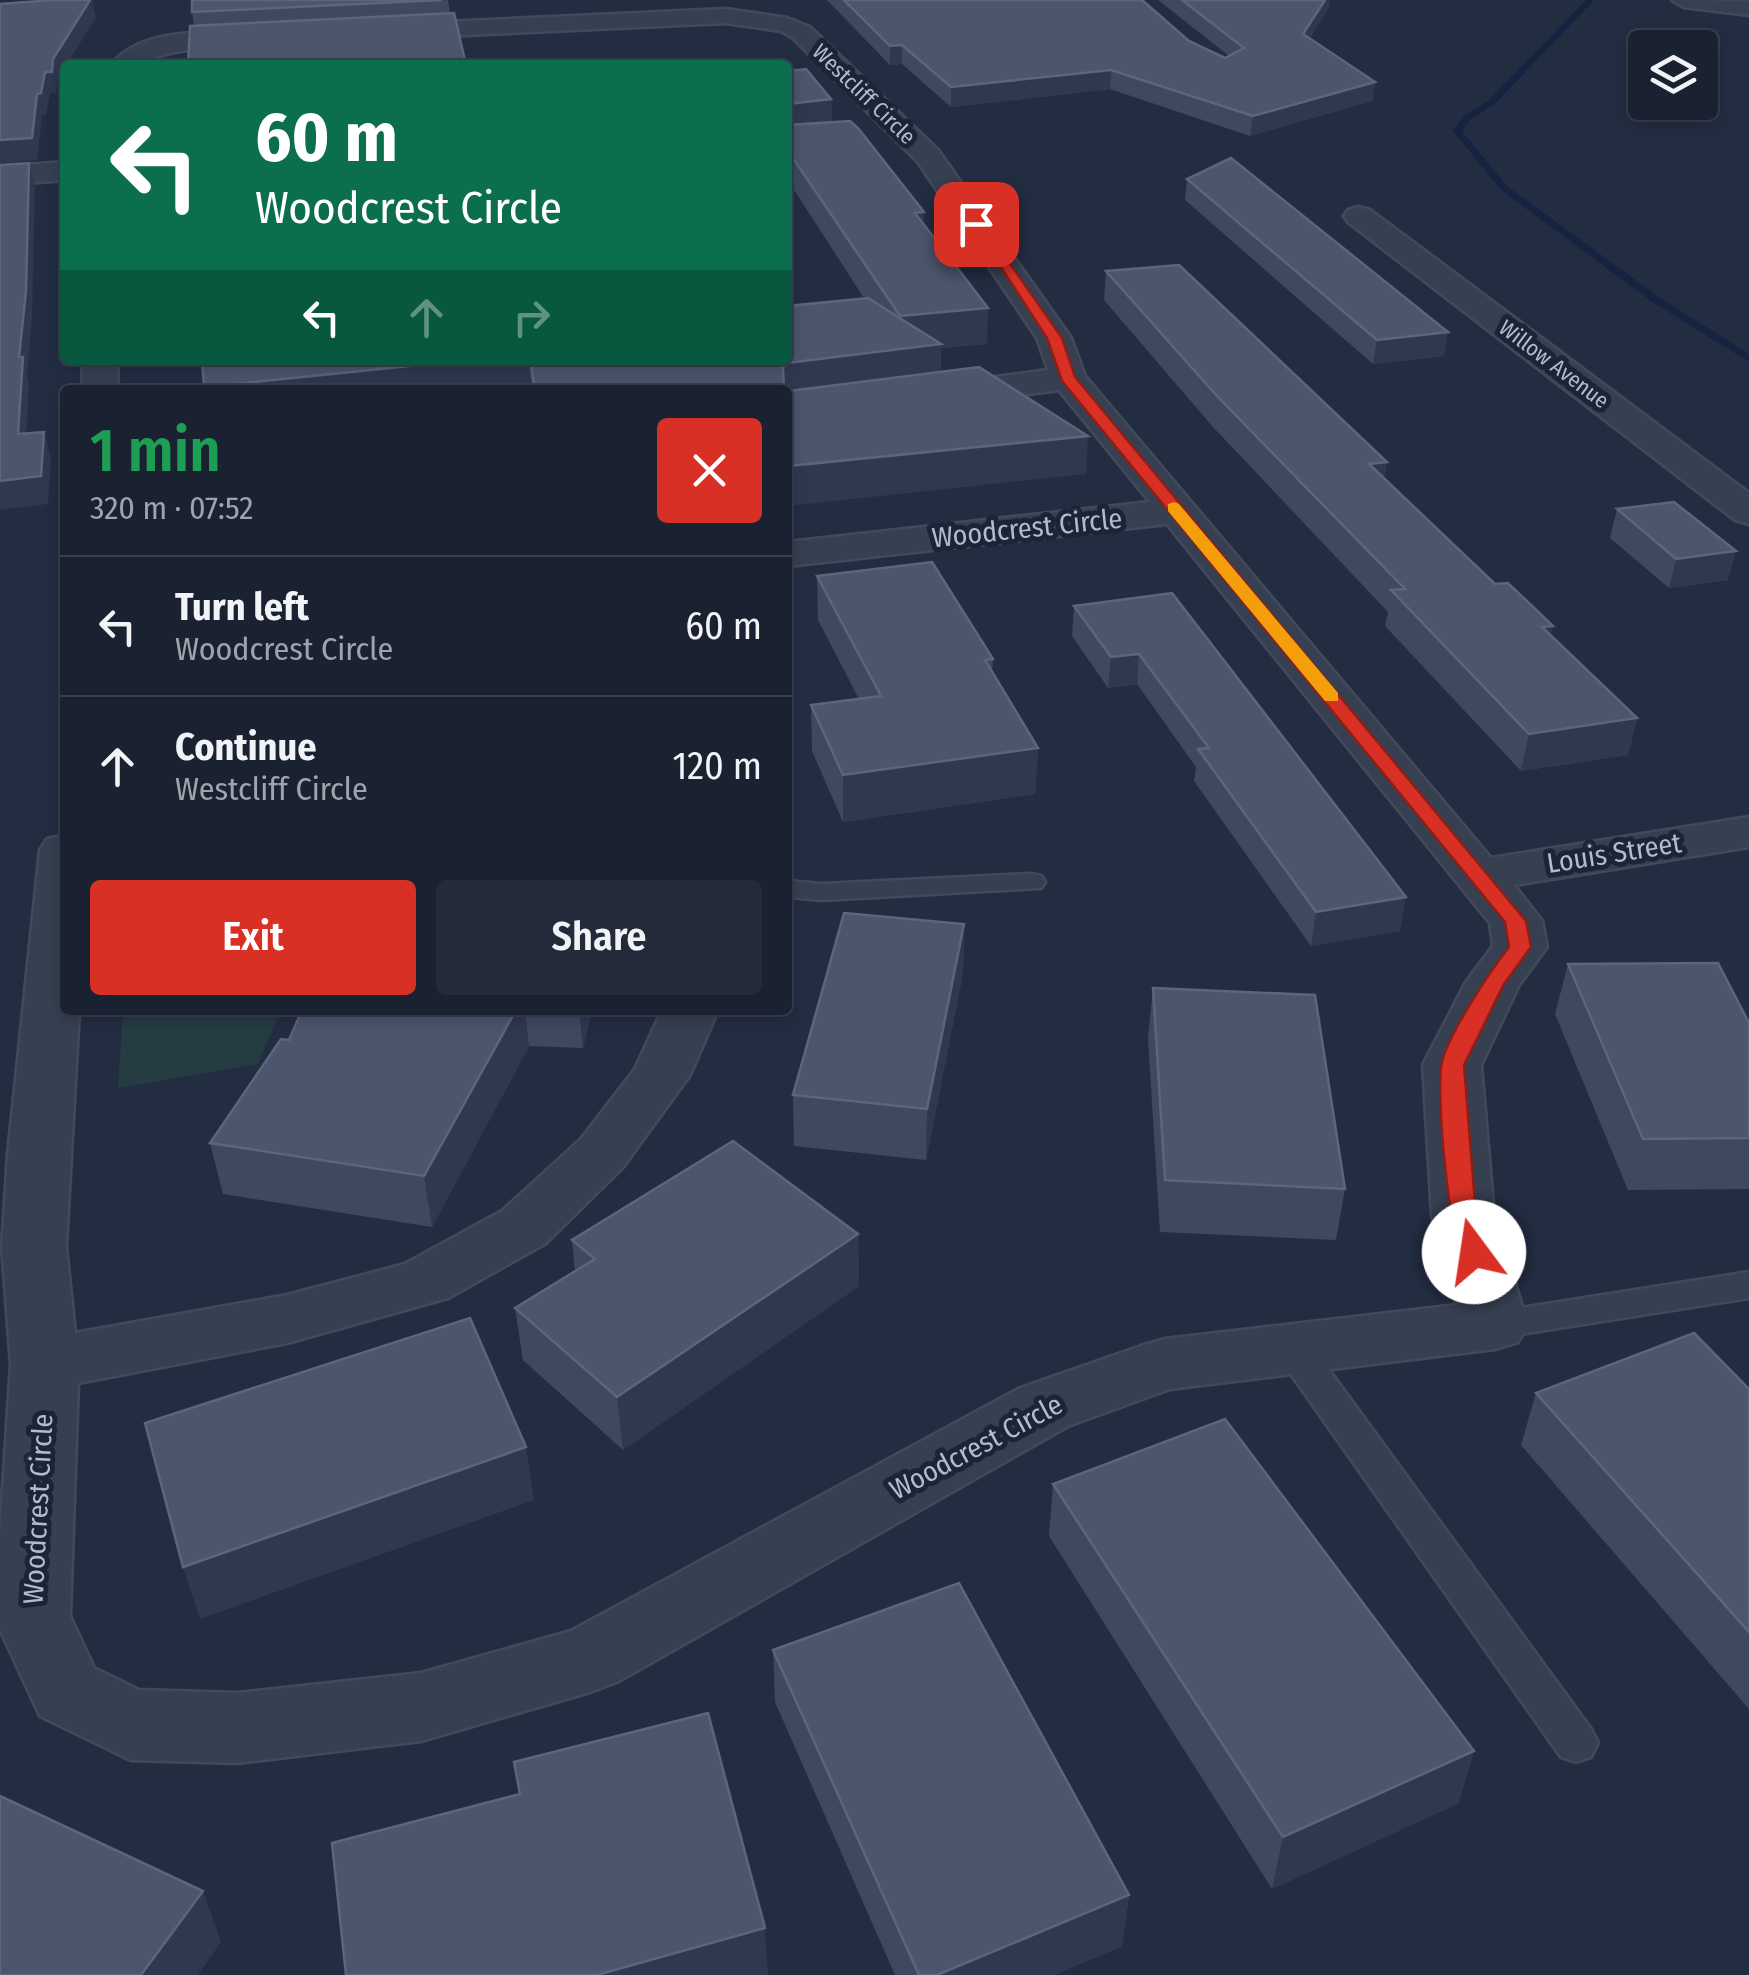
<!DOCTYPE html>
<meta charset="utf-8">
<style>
body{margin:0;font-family:"Fira Sans Condensed",sans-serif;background:#232a3a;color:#f1f3f6;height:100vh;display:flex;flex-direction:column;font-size:38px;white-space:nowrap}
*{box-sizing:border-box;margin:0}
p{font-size:32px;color:#9fa4ac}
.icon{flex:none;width:55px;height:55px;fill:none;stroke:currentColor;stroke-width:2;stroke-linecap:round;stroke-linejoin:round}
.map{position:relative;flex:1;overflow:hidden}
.sheet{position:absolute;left:60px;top:385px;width:732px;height:630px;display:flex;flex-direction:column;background:#1a2232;border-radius:10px;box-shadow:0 5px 15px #0003,0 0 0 2px #383f4d}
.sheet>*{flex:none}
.top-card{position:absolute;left:60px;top:60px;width:732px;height:305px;border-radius:10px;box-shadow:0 5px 15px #0003,0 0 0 2px #383f4d;background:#0b6e4f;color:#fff;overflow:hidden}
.buttons{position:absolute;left:1628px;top:30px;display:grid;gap:20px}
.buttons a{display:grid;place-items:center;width:90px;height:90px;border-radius:10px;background:#1a2232;box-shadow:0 5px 15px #0003,0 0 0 2px #383f4d;font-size:50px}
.pin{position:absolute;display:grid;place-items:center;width:85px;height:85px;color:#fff;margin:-42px;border-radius:20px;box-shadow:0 5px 15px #0006}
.me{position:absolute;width:110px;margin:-55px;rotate:346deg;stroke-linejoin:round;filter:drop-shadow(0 0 8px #0008)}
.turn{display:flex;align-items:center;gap:35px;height:210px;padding:0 30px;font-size:45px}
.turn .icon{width:130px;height:130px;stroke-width:2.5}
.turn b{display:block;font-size:70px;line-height:85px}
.lanes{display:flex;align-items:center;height:95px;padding:0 30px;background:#0003;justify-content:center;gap:50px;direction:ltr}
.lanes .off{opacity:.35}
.round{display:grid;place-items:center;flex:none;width:105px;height:105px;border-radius:10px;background:#232a3a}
.head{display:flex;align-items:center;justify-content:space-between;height:170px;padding:0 30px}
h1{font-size:60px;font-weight:600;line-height:75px;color:#1e9e55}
.button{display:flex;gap:20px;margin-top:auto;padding:20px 30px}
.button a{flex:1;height:115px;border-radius:10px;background:#d93025;color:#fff;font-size:40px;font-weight:600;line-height:115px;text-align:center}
.button a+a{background:#232a3a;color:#f1f3f6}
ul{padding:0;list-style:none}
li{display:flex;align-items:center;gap:30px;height:140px;padding:0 30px;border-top:2px solid #383f4d}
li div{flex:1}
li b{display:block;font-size:38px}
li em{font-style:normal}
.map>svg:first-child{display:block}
.green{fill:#253c43}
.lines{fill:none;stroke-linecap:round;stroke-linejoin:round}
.stream{fill:#152341;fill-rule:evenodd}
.service-casing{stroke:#41495b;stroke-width:5}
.minor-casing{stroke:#41495b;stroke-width:5}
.service{fill:#374051;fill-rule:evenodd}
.minor{fill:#374051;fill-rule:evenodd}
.wall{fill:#3e4960}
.shaded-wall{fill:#2e384f}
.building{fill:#4b556c;stroke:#5b657b;stroke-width:2.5}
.route{fill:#d93025;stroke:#8d1f18;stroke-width:2.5}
.slow{fill:#f59e0b}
.labels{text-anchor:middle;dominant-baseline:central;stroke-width:10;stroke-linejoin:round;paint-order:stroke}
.far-street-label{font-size:22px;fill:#b4bbcc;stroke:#1c2537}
.street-label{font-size:28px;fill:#b4bbcc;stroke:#1c2537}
</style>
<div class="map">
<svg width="1749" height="1975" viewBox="0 0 1749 1975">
<rect width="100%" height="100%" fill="#232d42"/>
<path class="green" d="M 123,1010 L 281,1010 L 258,1064 L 118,1088 Z"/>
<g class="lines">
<path class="stream" d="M 1586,0 L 1594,0 L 1494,105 L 1470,120 L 1462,131 L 1507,186 L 1659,297 L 1749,354 L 1749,362 L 1651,301 L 1501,190 L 1453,131 L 1464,116 L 1488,101 Z"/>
<g class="service-casing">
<g id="service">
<path d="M 1031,874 L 1041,876 L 1045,882 L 1041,888 L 822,900 L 788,897 L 788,881 L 822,884 Z"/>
<path d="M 1749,1272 L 1749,1298 L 1495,1338 L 1482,1334 L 1477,1325 L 1482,1316 L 1495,1312 Z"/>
<path d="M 1292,1333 L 1305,1337 L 1591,1729 L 1598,1743 L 1591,1757 L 1576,1762 L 1561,1757 L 1279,1357 L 1274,1347 L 1279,1337 Z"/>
</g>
</g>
<g class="minor-casing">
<g id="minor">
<path d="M 1672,0 L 1749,1 L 1749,15 L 1684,7 Z"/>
<path d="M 726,9 L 787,18 L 810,27 L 938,150 L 1071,338 L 1085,376 L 1491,858 L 1749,817 L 1749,847 L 1514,885 L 1542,921 L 1547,947 L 1519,985 L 1481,1065 L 1494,1216 L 1528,1325 L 1518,1342 L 1495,1349 L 1170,1389 L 1068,1426 L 617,1682 L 590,1692 L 421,1741 L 238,1763 L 131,1760 L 40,1716 L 0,1629 L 0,1533 L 11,1364 L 2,1247 L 8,1154 L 40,850 L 47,839 L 65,835 L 65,1010 L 79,1010 L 66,1247 L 75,1333 L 287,1295 L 405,1264 L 502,1211 L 581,1139 L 635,1069 L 662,1010 L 718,1010 L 690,1075 L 623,1167 L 546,1243 L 448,1298 L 287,1343 L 78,1383 L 70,1616 L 94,1668 L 139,1690 L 238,1693 L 421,1673 L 571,1631 L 1020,1388 L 1141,1346 L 1165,1339 L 1457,1305 L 1432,1216 L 1423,1065 L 1466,982 L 1493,946 L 1490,923 L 1167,524 L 788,566 L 788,542 L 1150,502 L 1059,390 L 788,426 L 788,404 L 1048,370 L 1037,338 L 918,162 L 792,37 L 781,31 L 726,23 L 381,39 L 369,32 L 381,25 Z"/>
<path d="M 266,32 L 278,39 L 275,44 C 247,51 216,46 188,50 C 160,53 139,65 111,65 C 143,24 220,33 266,32 Z"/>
<path d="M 65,162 L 65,180 L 0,185 L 0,167 Z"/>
<path d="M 1359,207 L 1370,210 L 1749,493 L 1749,524 L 1735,520 L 1348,222 L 1344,216 L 1348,210 Z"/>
<path d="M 83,360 L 117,360 L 118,390 L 82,390 Z"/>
</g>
</g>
<use href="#service" class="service"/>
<use href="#minor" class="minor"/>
</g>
<g class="wall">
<path d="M 448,0 L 450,13 L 466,65 L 188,65 L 190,26 L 194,25 L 192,12 Z"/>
<path d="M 827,0 L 1142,0 L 1189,41 L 1225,58 L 1229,56 L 1158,0 L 1330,0 L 1329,7 L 1310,38 L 1375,82 L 1372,101 L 1250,136 L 1110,89 L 951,107 L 902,64 L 890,65 Z"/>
<path d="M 788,71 L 831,99 L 832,122 L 924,224 L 987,344 L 941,348 L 941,372 L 1086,474 L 788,390 L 204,390 L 202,360 L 864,298 L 794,190 L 788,190 Z"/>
<path d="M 1187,179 L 1444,356 L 1373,364 L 1185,200 Z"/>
<path d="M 1106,271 L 1385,479 L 1637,718 L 1628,755 L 1521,771 L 1385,626 L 1388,612 L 1213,427 L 1104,300 Z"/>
<path d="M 1617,509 L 1728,580 L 1669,588 L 1610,538 Z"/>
<path d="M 817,576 L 993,659 L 992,671 L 1038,748 L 1035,794 L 843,822 L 812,751 L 811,705 L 859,699 L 818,620 Z"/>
<path d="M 1172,593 L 1400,931 L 1311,946 L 1194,781 L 1196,767 L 1137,684 L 1108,688 L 1072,636 L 1074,606 Z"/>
<path d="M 964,924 L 963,973 L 926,1160 L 794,1146 L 793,1095 Z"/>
<path d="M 1568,964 L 1749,1023 L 1749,1189 L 1628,1190 L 1555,1014 Z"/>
<path d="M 1153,988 L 1345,1189 L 1336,1240 L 1160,1232 L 1148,1038 Z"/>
<path d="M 302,1010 L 592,1010 L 583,1048 L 529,1046 L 432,1227 L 223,1194 L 210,1143 L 289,1040 Z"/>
<path d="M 858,1234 L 859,1286 L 623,1450 L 523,1360 L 515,1308 L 575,1271 L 572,1240 Z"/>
<path d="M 1749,1389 L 1749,1709 L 1521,1445 L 1536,1393 Z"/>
<path d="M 1053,1484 L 1459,1803 L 1272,1889 L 1049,1536 Z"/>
<path d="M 773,1650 L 1129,1895 L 1122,1946 L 1054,1975 L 895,1975 L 775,1702 Z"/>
</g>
<g class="shaded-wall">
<path d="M 90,0 L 92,0 L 96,17 L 58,79 L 56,93 L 50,93 L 46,115 L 42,115 L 37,160 L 0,163 L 0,140 L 37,94 L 45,72 Z"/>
<path d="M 1325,0 L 1330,0 L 1329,7 L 1301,52 L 1303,34 Z"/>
<path d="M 902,45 L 902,64 L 890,65 L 890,46 Z"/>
<path d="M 230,61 L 230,65 L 188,65 L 188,63 Z"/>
<path d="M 1111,70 L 1110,89 L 951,107 L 951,87 Z"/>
<path d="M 1375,82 L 1372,101 L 1250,136 L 1253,116 Z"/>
<path d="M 831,99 L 832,130 L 788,134 L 788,104 Z"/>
<path d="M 788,158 L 793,158 L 794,190 L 788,190 Z"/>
<path d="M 29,163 L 35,186 L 32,317 L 27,374 L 29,383 L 25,462 L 18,434 L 19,357 Z"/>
<path d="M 924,212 L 924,246 L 915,213 Z"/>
<path d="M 988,308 L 987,344 L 941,348 L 941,380 L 784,390 L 783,367 L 787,363 L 900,316 Z"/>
<path d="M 1448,332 L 1444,356 L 1373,364 L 1377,340 Z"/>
<path d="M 468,360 L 529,360 L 532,390 L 204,390 L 204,387 Z"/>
<path d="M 44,432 L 51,459 L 48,504 L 0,510 L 0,481 Z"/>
<path d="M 1088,436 L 1086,474 L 788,506 L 788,466 Z"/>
<path d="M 1387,462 L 1382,494 L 1369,464 Z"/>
<path d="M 1736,551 L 1728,580 L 1669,588 L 1676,559 Z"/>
<path d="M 1553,626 L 1545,661 L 1542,627 Z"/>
<path d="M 1139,654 L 1137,684 L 1108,688 L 1111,657 Z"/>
<path d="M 1637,718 L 1628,755 L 1521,771 L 1529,734 Z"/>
<path d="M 1038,748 L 1035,794 L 843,822 L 843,775 Z"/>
<path d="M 1406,897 L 1400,931 L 1311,946 L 1316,912 Z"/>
<path d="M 964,924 L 963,973 L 926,1160 L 927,1109 Z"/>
<path d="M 516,1010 L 525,1010 L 529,1046 L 432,1227 L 424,1176 Z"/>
<path d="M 579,1010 L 592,1010 L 583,1048 Z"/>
<path d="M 858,1234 L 859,1286 L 623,1450 L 617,1397 Z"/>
<path d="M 526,1447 L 534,1500 L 200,1619 L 183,1567 Z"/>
<path d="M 1474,1751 L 1459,1803 L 1272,1889 L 1283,1837 Z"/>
<path d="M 203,1891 L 221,1942 L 198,1975 L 141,1975 Z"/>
<path d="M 1129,1895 L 1122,1946 L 1054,1975 L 937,1975 Z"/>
<path d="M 765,1928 L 768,1975 L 597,1975 Z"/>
</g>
<g class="building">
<path d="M 53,0 L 90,0 L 53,59 L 52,72 L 45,72 L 41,93 L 37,94 L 32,138 L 0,140 L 0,4 Z"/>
<path d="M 192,0 L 442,0 L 192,12 Z"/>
<path d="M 844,0 L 1142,0 L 1189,41 L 1225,58 L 1244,48 L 1182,0 L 1325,0 L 1303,34 L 1375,82 L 1253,116 L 1111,70 L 951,87 L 902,45 L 890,46 Z"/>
<path d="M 454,13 L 466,65 L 230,65 L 230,61 L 188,63 L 190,26 Z"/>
<path d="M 806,69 L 831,99 L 788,104 L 788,71 Z"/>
<path d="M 850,121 L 858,128 L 924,212 L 915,213 L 988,308 L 900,316 L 793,158 L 788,158 L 788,125 Z"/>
<path d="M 1231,158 L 1448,332 L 1377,340 L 1187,179 Z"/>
<path d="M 29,163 L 26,291 L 19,357 L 23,357 L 18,434 L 44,432 L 41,476 L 0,481 L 0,165 Z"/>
<path d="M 1179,265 L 1387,462 L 1369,464 L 1495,584 L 1508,583 L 1553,626 L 1542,627 L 1637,718 L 1529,734 L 1391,590 L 1405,589 L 1216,395 L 1106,271 Z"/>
<path d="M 868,298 L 941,344 L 787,363 L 783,367 L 784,390 L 535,390 L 530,360 L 788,360 L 788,306 Z"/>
<path d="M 202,360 L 468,360 L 204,387 Z"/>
<path d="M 979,367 L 1088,436 L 788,466 L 788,391 Z"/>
<path d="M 1674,502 L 1736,551 L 1676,559 L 1617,509 Z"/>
<path d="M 932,562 L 993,659 L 985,660 L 1038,748 L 843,775 L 811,705 L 881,696 L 817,576 Z"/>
<path d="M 1172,593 L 1406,897 L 1316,912 L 1198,749 L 1209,748 L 1139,654 L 1111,657 L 1074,606 Z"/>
<path d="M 844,913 L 964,924 L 927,1109 L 793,1095 Z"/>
<path d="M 1718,963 L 1749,1023 L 1749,1138 L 1643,1139 L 1568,964 Z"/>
<path d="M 1153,988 L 1315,995 L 1345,1189 L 1165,1180 Z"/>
<path d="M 302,1010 L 516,1010 L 424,1176 L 210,1143 L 281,1039 L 289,1040 Z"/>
<path d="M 733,1141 L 858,1234 L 617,1397 L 515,1308 L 595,1259 L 572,1240 Z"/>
<path d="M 470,1318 L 526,1447 L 183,1567 L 145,1423 Z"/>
<path d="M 1694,1333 L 1749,1389 L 1749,1632 L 1536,1393 Z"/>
<path d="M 1225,1419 L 1474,1751 L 1283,1837 L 1053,1484 Z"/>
<path d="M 959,1583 L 1129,1895 L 937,1975 L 919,1975 L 773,1650 Z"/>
<path d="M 708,1713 L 765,1928 L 597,1975 L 346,1975 L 332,1843 L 520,1794 L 514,1762 Z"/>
<path d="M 0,1796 L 203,1891 L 141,1975 L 0,1975 Z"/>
</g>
<path class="route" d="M 971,221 L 980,221 L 1062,338 L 1075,377 L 1526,921 L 1531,947 L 1504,984 L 1464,1065 L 1476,1216 L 1487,1252 L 1483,1259 L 1464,1259 C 1448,1231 1437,1102 1441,1068 C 1443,1041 1491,970 1509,947 L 1505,922 L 1062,381 L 1047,338 Z"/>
<path class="slow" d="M 1174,502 L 1179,504 L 1338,693 L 1338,701 L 1325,701 L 1168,511 L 1168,504 Z"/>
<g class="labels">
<g class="far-street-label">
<text transform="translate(864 94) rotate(44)">Westcliff Circle</text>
<text transform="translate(1554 364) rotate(37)">Willow Avenue</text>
</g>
<g class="street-label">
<text transform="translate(1027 528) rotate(-6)">Woodcrest Circle</text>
<text transform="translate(1614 853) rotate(-9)">Louis Street</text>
<text transform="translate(976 1447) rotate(-28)">Woodcrest Circle</text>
<text transform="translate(38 1509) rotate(-87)">Woodcrest Circle</text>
</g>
</g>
</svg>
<div class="buttons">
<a><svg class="icon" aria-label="layers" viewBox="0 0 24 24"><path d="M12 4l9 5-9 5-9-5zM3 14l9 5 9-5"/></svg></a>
</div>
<div class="pin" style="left:976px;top:224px;background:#d93025"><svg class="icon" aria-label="arrive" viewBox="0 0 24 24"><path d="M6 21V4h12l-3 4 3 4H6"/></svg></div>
<svg class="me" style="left:1474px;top:1252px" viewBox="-20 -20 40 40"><circle r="19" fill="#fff"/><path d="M0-13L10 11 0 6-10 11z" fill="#d93025"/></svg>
<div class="top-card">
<div class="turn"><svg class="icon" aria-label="left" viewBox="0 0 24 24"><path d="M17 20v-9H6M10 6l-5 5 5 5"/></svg><div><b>60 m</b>Woodcrest Circle</div></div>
<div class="lanes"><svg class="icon" aria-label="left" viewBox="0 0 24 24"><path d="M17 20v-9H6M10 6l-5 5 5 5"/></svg><svg class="icon off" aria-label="ahead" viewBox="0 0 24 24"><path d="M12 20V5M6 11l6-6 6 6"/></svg><svg class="icon off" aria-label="right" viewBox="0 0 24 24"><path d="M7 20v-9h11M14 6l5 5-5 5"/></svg></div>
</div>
<section class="sheet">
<div class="head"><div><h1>1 min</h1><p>320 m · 07:52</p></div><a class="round" style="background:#d93025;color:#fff"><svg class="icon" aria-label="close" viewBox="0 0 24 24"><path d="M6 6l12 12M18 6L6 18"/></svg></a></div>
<ul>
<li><svg class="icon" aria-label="left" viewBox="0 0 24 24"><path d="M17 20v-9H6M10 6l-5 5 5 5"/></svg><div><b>Turn left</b><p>Woodcrest Circle</p></div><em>60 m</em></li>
<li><svg class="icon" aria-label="ahead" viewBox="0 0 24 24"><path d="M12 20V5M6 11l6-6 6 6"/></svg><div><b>Continue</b><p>Westcliff Circle</p></div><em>120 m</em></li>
</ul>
<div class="button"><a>Exit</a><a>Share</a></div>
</section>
</div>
